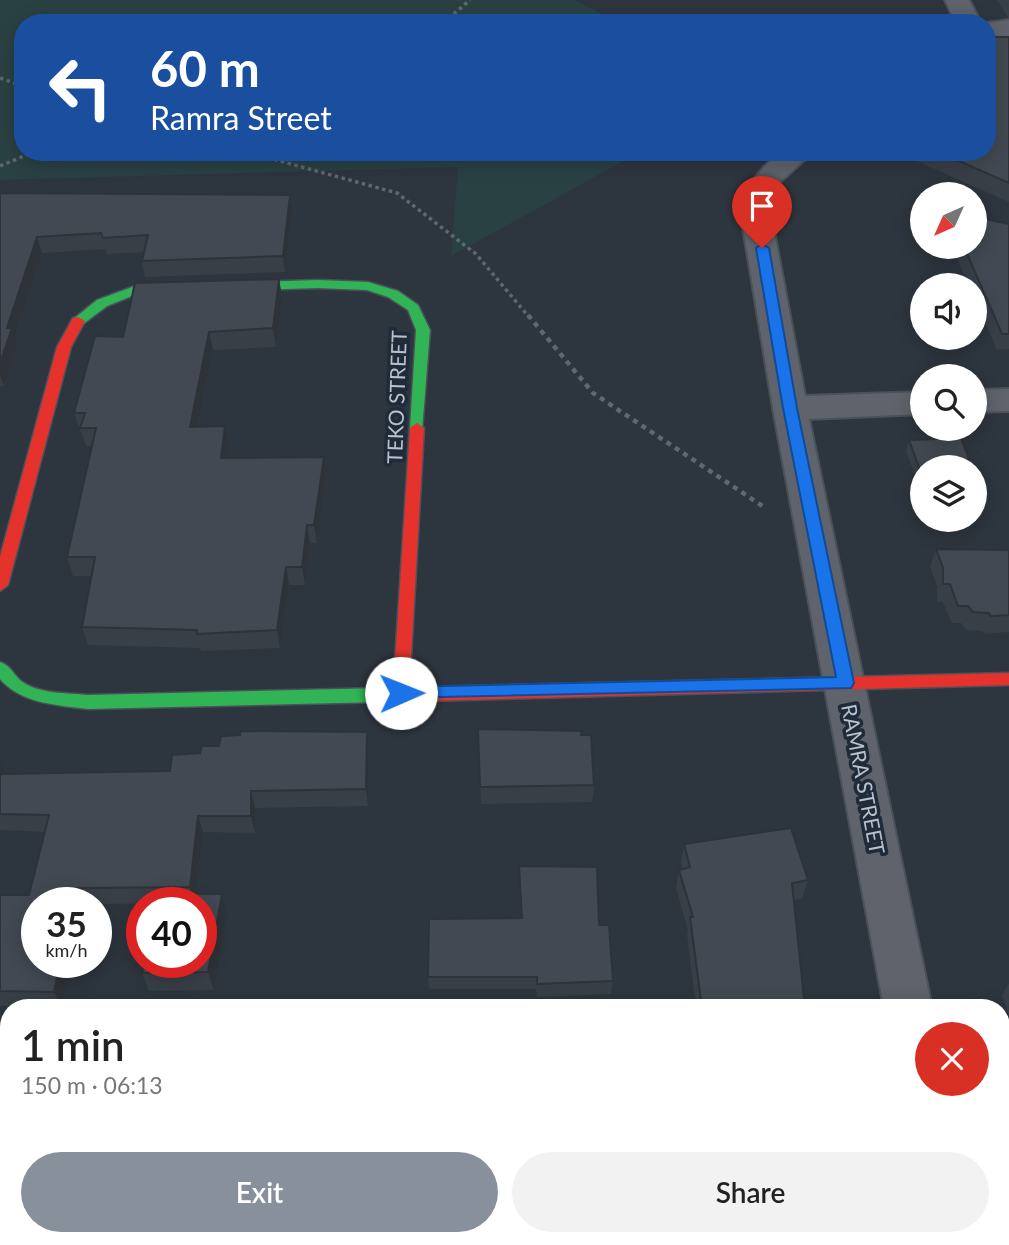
<!DOCTYPE html>
<meta charset="utf-8">
<style>
body{margin:0;font-family:Lato,sans-serif;background:#f2f2f2;color:#222;height:100vh;display:flex;flex-direction:column;font-size:26px;white-space:nowrap}
*{box-sizing:border-box;margin:0}
p{font-size:23px;color:#767676}
.icon{flex:none;width:38px;height:38px;fill:none;stroke:currentColor;stroke-width:2;stroke-linecap:round;stroke-linejoin:round}
.map{position:relative;flex:1;overflow:hidden}
.side{position:absolute;left:0px;top:999px;width:1010px;height:247px;display:flex;flex-direction:column;background:#fff;border-radius:28px 28px 0 0;box-shadow:0 4px 18px #0003}
.side>*{flex:none}
.hud{position:absolute;left:14px;top:14px;width:982px;height:147px;border-radius:28px;box-shadow:0 4px 18px #0003;background:#1a4fa0;color:#fff;overflow:hidden}
.needle{width:46px;rotate:225deg}
.buttons{position:absolute;left:910px;top:182px;display:grid;gap:14px}
.buttons a{display:grid;place-items:center;width:77px;height:77px;border-radius:50%;background:#fff;box-shadow:0 4px 18px #0003;font-size:35px}
.speed{position:absolute;left:21px;top:887px;display:flex;gap:14px;font-size:35px;font-weight:700;text-align:center}
.speed>*{display:grid;place-content:center;width:91px;height:91px;border-radius:50%;background:#fff;box-shadow:0 4px 18px #0003;line-height:1}
.speed small{font-size:18px;font-weight:400}
.speed .limit{border:10px solid #d22;background:#fff;color:#111}
.pin{position:absolute;display:grid;place-items:center;width:60px;height:60px;color:#fff;margin:-72px -30px;border-radius:50% 50% 50% 0;rotate:-45deg;box-shadow:0 0 7px #0007}
.pin .icon{rotate:45deg}
.me{position:absolute;width:77px;margin:-38px;rotate:89deg;stroke-linejoin:round;filter:drop-shadow(0 0 5px #0008)}
.turn{display:flex;align-items:center;gap:24px;height:147px;padding:0 21px;font-size:32px}
.turn .icon{width:91px;height:91px;stroke-width:2.5}
.turn b{display:block;font-size:49px;line-height:60px}
.round{display:grid;place-items:center;flex:none;width:74px;height:74px;border-radius:37px;background:#f2f2f2}
.summary{display:flex;align-items:center;justify-content:space-between;height:119px;padding:0 21px}
h1{font-size:42px;font-weight:600;line-height:52px}
.cta{display:flex;gap:14px;margin-top:auto;padding:14px 21px}
.cta a{flex:1;height:80px;border-radius:42px;background:#88909b;color:#fff;font-size:28px;font-weight:600;line-height:80px;text-align:center}
.cta a+a{background:#f2f2f2;color:#222}
.map>svg:first-child{display:block}
.green{fill:#2a4144}
.lines{fill:none;stroke-linecap:round;stroke-linejoin:round}
.street-casing{stroke:#4b515a;stroke-width:4}
.fast-casing{stroke:#4b515a;stroke-width:3}
.jam-casing{stroke:#4b515a;stroke-width:3}
.path-far1{stroke:#60676d;stroke-width:3.5;stroke-dasharray:3.5 3.5;stroke-linecap:butt}
.path{stroke:#60676d;stroke-width:4.5;stroke-dasharray:5 5;stroke-linecap:butt}
.street{fill:#5f636b;fill-rule:evenodd}
.fast{fill:#30b455;fill-rule:evenodd}
.jam{fill:#e5322d;fill-rule:evenodd}
.wall{fill:#393f47}
.shaded-wall{fill:#2e3339}
.building{fill:#424952;stroke:#2e3339;stroke-width:2}
.route{fill:#1a73e8;stroke:#114b97;stroke-width:2}
.labels{text-anchor:middle;dominant-baseline:central;stroke-width:7;stroke-linejoin:round;paint-order:stroke}
.street-label{font-size:21px;fill:#b9c1cd;stroke:#202b39}
</style>
<div class="map">
<svg width="1009" height="1245" viewBox="0 0 1009 1245">
<rect width="100%" height="100%" fill="#2d353e"/>
<path class="green" d="M 0,0 L 575,0 L 621,23 L 23,23 L 23,152 L 640,152 L 451,256 L 458,167 L 0,180 Z"/>
<g class="lines">
<g class="street-casing">
<g id="street">
<path d="M 945,0 L 969,0 L 981,23 L 956,23 Z"/>
<path d="M 1009,20 L 1009,36 L 987,38 L 986,23 Z"/>
<path d="M 781,152 L 813,152 L 779,183 L 771,215 L 805,396 L 922,392 L 922,414 L 809,419 L 932,1008 L 884,1008 L 773,408 L 741,215 C 746,187 758,169 781,152 Z"/>
<path d="M 1009,389 L 1009,411 L 975,412 L 975,390 Z"/>
<rect x="0" y="1082" width="9" height="48"/>
<rect x="350" y="1237" width="52" height="8"/>
<path d="M 925,1237 L 977,1237 L 979,1245 L 927,1245 Z"/>
</g>
</g>
<g class="fast-casing">
<g id="fast">
<path d="M 318,280 L 368,282 L 398,291 L 418,305 L 430,330 L 422,431 L 412,431 L 410,428 L 416,330 L 408,310 L 388,297 L 367,290 L 318,288 L 137,294 L 107,306 L 83,324 L 78,325 L 71,321 L 97,300 L 135,286 Z"/>
<path d="M 0,662 C 10,665 13,674 21,681 C 38,694 67,693 88,695 L 426,687 L 432,689 L 434,694 L 432,699 L 426,701 L 88,709 C 57,705 22,704 0,679 Z"/>
</g>
</g>
<g class="jam-casing">
<g id="jam">
<path d="M 78,317 L 85,321 L 71,347 L 8,585 L 0,591 L 0,557 L 57,347 L 73,318 Z"/>
<path d="M 417,423 L 424,428 L 409,693 L 407,698 L 395,698 L 393,693 L 410,428 Z"/>
<path d="M 1009,673 L 1009,685 L 426,701 L 420,699 L 418,694 L 420,689 L 426,687 Z"/>
</g>
</g>
<g class="path-far1">
<path d="M 443,23 L 470,0"/>
<path d="M 0,78 L 23,86"/>
<path d="M 247,152 L 397,193 L 476,254 L 529,317"/>
<path d="M 0,166 L 34,152"/>
</g>
<path class="path" d="M 528,315 L 593,393 L 764,507"/>
<use href="#street" class="street"/>
<use href="#fast" class="fast"/>
<use href="#jam" class="jam"/>
</g>
<g class="wall">
<path d="M 997,0 L 1009,0 L 1009,19 Z"/>
<path d="M 1009,37 L 1009,202 L 896,152 L 987,152 Z"/>
<path d="M 0,193 L 292,211 L 285,272 L 145,277 L 142,261 L 144,252 L 107,254 L 105,249 L 42,253 L 15,336 L 17,344 L 4,386 L 0,386 Z"/>
<path d="M 1009,224 L 1009,349 L 997,350 L 975,298 L 975,285 L 969,285 L 952,247 L 975,247 Z"/>
<path d="M 279,279 L 282,298 L 276,347 L 213,350 L 198,427 L 229,445 L 227,458 L 326,475 L 317,543 L 310,543 L 305,585 L 289,585 L 280,648 L 201,651 L 200,648 L 88,645 L 82,627 L 92,576 L 73,576 L 67,557 L 92,446 L 86,446 L 74,413 L 123,337 Z"/>
<path d="M 909,440 L 922,467 L 922,494 L 906,451 Z"/>
<path d="M 936,549 L 1009,550 L 1009,632 L 984,634 L 982,631 L 966,630 L 961,623 L 952,623 L 943,602 L 937,602 L 937,586 L 930,567 Z"/>
<path d="M 478,729 L 582,735 L 594,785 L 592,802 L 481,804 Z"/>
<path d="M 367,732 L 369,749 L 368,806 L 255,808 L 255,833 L 203,832 L 196,894 L 222,894 L 227,913 L 214,990 L 149,991 L 142,973 L 201,903 L 96,904 L 96,903 L 37,903 L 70,962 L 62,1007 L 0,1006 L 0,895 L 29,895 L 45,832 L 0,830 L 0,759 L 6,772 L 6,774 L 170,771 L 200,753 L 219,746 Z"/>
<path d="M 684,844 L 808,880 L 802,898 L 794,900 L 805,1008 L 696,1008 L 687,935 L 688,930 L 676,888 L 679,870 L 683,869 L 681,862 Z"/>
<path d="M 519,866 L 599,925 L 613,981 L 611,994 L 537,997 L 536,989 L 429,989 L 428,977 L 521,918 Z"/>
<path d="M 1009,983 L 1009,1016 L 1002,995 Z"/>
<path d="M 705,1237 L 833,1237 L 834,1243 L 832,1245 L 705,1245 Z"/>
</g>
<g class="shaded-wall">
<path d="M 290,195 L 292,211 L 285,272 L 283,256 Z"/>
<path d="M 37,237 L 42,253 L 15,336 L 17,344 L 4,386 L 0,375 L 0,363 L 7,328 Z"/>
<path d="M 279,279 L 282,298 L 276,347 L 273,328 Z"/>
<path d="M 209,332 L 213,350 L 194,445 L 190,427 Z"/>
<path d="M 225,426 L 229,445 L 225,476 L 221,458 Z"/>
<path d="M 324,457 L 326,475 L 317,543 L 314,525 Z"/>
<path d="M 307,525 L 310,543 L 305,585 L 302,567 Z"/>
<path d="M 286,567 L 289,585 L 280,648 L 277,630 Z"/>
<path d="M 367,732 L 369,749 L 368,806 L 366,789 Z"/>
<path d="M 0,759 L 6,772 L 1,791 L 0,789 Z"/>
<path d="M 251,791 L 255,808 L 255,833 L 251,816 Z"/>
<path d="M 198,816 L 203,832 L 195,903 L 190,887 Z"/>
<path d="M 75,888 L 81,903 L 72,903 Z"/>
<path d="M 222,894 L 227,913 L 214,990 L 208,972 Z"/>
<path d="M 60,962 L 70,962 L 62,1007 L 54,992 Z"/>
<path d="M 0,1210 L 5,1216 L 2,1245 L 0,1245 Z"/>
<path d="M 256,1237 L 263,1237 L 262,1245 L 255,1245 Z"/>
</g>
<g class="building">
<path d="M 988,37 L 1009,37 L 1009,183 L 939,152 L 987,152 L 987,38 Z"/>
<path d="M 0,193 L 290,195 L 283,256 L 142,261 L 148,235 L 103,238 L 101,233 L 37,237 L 7,328 L 12,328 L 0,363 Z"/>
<path d="M 975,217 L 1009,224 L 1009,334 L 1002,334 L 964,247 L 975,247 Z"/>
<path d="M 279,279 L 273,328 L 209,332 L 190,427 L 225,426 L 221,458 L 324,457 L 314,525 L 307,525 L 302,567 L 286,567 L 277,630 L 197,634 L 197,630 L 82,627 L 95,557 L 67,557 L 96,428 L 80,428 L 85,413 L 74,413 L 95,336 L 123,337 L 135,283 Z"/>
<path d="M 961,438 L 972,467 L 922,467 L 922,476 L 909,440 Z"/>
<path d="M 936,549 L 1009,550 L 1009,615 L 991,616 L 989,613 L 973,612 L 968,606 L 958,606 L 950,584 L 943,584 L 943,568 Z"/>
<path d="M 478,729 L 582,731 L 581,735 L 591,735 L 594,785 L 480,787 Z"/>
<path d="M 240,731 L 367,732 L 366,789 L 251,791 L 251,816 L 198,816 L 190,887 L 75,888 L 72,903 L 37,903 L 37,962 L 60,962 L 54,992 L 0,991 L 0,895 L 29,895 L 49,815 L 0,814 L 0,774 L 170,771 L 172,755 L 200,753 L 202,746 L 219,746 L 221,736 L 240,735 Z"/>
<path d="M 791,828 L 808,880 L 792,883 L 805,1008 L 702,1008 L 690,917 L 693,917 L 679,870 L 690,867 L 684,844 Z"/>
<path d="M 519,866 L 597,867 L 599,925 L 609,925 L 613,981 L 537,984 L 537,977 L 428,977 L 429,919 L 522,918 Z"/>
<path d="M 156,893 L 222,894 L 208,972 L 142,973 L 144,962 L 201,962 L 201,903 L 154,903 Z"/>
<path d="M 122,1237 L 256,1237 L 255,1245 L 121,1245 Z"/>
<rect x="537" y="1237" width="77" height="8"/>
<path d="M 710,1237 L 833,1237 L 834,1243 L 820,1244 L 820,1245 L 710,1245 Z"/>
</g>
<path class="route" d="M 762,244 L 769,248 L 797,408 L 854,683 L 851,688 L 395,698 L 392,693 L 395,689 L 401,687 L 836,677 L 783,408 L 756,248 Z"/>
<g class="labels">
<g class="street-label">
<text transform="translate(396 397) rotate(-88)">TEKO STREET</text>
<text transform="translate(864 779) rotate(79)">RAMRA STREET</text>
</g>
</g>
</svg>
<div class="buttons">
<a><svg class="needle" viewBox="-14 -14 28 28"><path d="M0-13l5 13h-10z" fill="#e53935"/><path d="M0 13l5-13h-10z" fill="#767676"/></svg></a>
<a><svg class="icon" aria-label="sound" viewBox="0 0 24 24"><path d="M4 9h4l5-4v14l-5-4H4zM17 9q2 3 0 6"/></svg></a>
<a><svg class="icon" aria-label="search" viewBox="0 0 24 24"><circle cx="10" cy="10" r="6"/><path d="M15 15l6 6"/></svg></a>
<a><svg class="icon" aria-label="layers" viewBox="0 0 24 24"><path d="M12 4l9 5-9 5-9-5zM3 14l9 5 9-5"/></svg></a>
</div>
<div class="speed"><div>35<small>km/h</small></div><div class="limit">40</div></div>
<div class="pin" style="left:762px;top:248px;background:#d93025"><svg class="icon" aria-label="arrive" viewBox="0 0 24 24"><path d="M6 21V4h12l-3 4 3 4H6"/></svg></div>
<svg class="me" style="left:401px;top:693px" viewBox="-20 -20 40 40"><circle r="19" fill="#fff"/><path d="M0-13L10 11 0 6-10 11z" fill="#1a73e8"/></svg>
<div class="hud">
<div class="turn"><svg class="icon" aria-label="left" viewBox="0 0 24 24"><path d="M17 20v-9H6M10 6l-5 5 5 5"/></svg><div><b>60 m</b>Ramra Street</div></div>
</div>
<section class="side">
<div class="summary"><div><h1>1 min</h1><p>150 m · 06:13</p></div><a class="round" style="background:#d93025;color:#fff"><svg class="icon" aria-label="close" viewBox="0 0 24 24"><path d="M6 6l12 12M18 6L6 18"/></svg></a></div>
<div class="cta"><a>Exit</a><a>Share</a></div>
</section>
</div>
